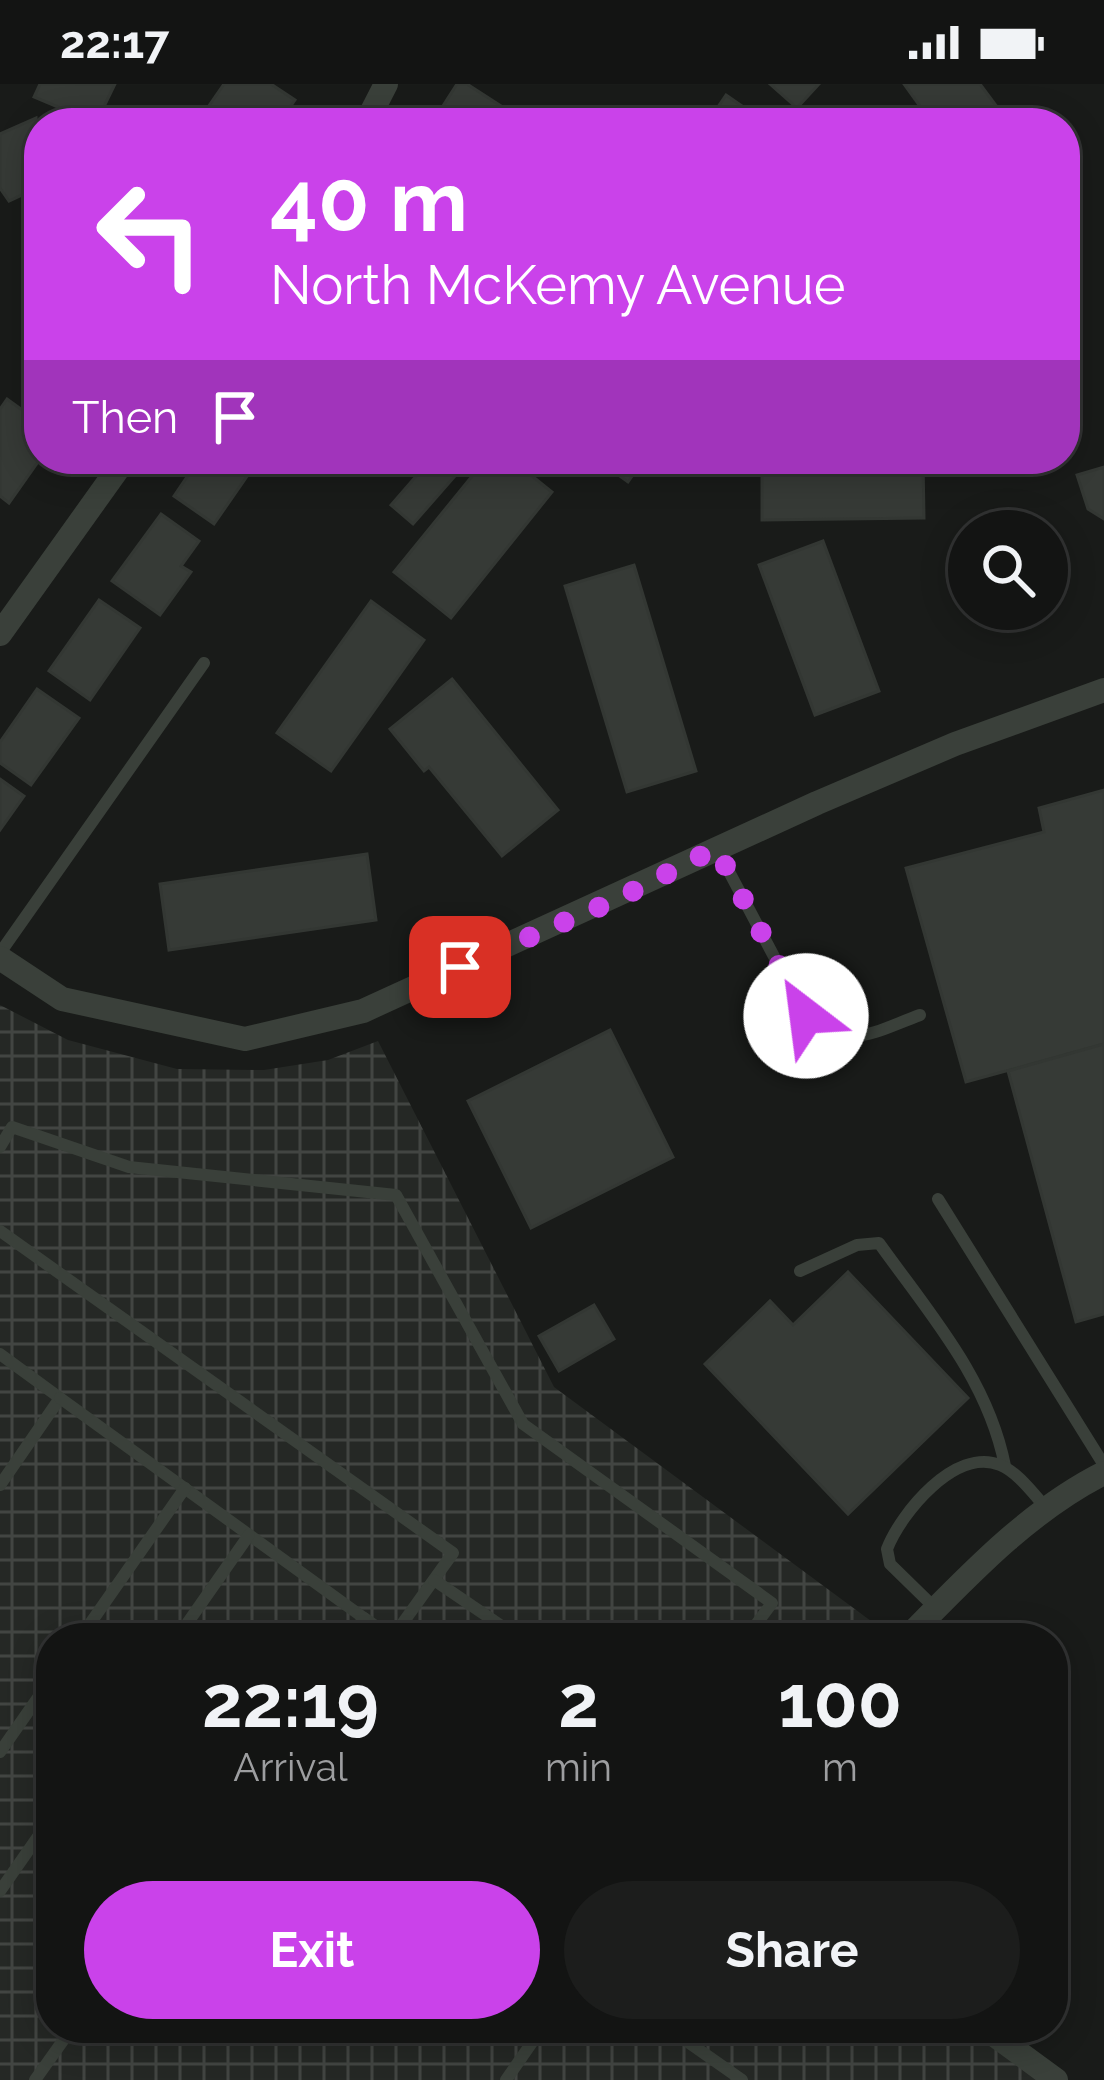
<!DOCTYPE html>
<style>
body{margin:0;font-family:Raleway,sans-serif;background:#1c1d1c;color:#f1f3f6;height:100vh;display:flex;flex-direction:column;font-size:45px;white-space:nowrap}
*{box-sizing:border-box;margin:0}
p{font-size:39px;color:#9d9ea0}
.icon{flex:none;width:66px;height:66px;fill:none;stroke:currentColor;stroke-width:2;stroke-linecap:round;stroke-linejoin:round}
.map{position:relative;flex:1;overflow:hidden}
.side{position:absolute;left:36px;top:1539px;width:1032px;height:420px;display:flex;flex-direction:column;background:#131413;border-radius:48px;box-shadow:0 6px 30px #0003,0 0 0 3px #323333}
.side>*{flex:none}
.banner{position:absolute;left:24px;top:24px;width:1056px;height:366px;border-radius:48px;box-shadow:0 6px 30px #0003,0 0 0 3px #323333;background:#ca42ea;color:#fff;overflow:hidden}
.controls{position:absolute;left:948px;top:426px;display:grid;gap:24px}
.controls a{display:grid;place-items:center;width:120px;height:120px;border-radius:50%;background:#131413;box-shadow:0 6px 30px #0003,0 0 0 3px #323333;font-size:60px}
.pin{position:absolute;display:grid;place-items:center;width:102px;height:102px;color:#fff;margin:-51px;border-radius:24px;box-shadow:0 6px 18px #0006}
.me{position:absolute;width:132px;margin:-66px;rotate:330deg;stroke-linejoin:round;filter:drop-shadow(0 0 9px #0008)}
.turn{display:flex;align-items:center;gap:42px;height:252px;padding:0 48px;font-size:54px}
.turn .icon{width:156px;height:156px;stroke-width:2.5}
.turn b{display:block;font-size:84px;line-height:102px}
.then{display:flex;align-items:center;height:114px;padding:0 48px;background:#0003;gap:24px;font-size:45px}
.eta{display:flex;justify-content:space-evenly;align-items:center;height:204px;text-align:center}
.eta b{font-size:72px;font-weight:700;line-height:84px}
.button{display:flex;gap:24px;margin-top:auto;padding:24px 48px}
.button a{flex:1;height:138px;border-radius:72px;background:#ca42ea;color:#fff;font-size:48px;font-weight:700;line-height:138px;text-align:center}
.button a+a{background:#1c1d1c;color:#f1f3f6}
.status{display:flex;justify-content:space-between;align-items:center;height:84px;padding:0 60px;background:#131413;direction:ltr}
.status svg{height:33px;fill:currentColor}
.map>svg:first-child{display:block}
.industrial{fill:url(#industrial-grid)}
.building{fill:#363a36;stroke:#333733;stroke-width:3}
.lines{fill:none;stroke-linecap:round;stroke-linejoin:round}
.lane{stroke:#3a403a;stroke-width:12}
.street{stroke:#3a403a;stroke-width:24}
.route{stroke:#ca42ea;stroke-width:21;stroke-dasharray:0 37.8}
</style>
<div class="status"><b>22:17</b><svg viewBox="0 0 49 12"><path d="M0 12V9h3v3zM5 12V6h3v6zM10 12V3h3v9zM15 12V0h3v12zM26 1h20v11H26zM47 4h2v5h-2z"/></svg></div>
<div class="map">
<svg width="1104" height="1996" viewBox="0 0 1104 1996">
<defs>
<pattern id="industrial-grid" width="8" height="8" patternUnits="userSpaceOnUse" patternTransform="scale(3)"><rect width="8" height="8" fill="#252825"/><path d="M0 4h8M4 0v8" fill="none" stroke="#424542"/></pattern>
</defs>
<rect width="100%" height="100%" fill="#191b19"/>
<path class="industrial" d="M 0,921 L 68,956 L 177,985 L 264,986 L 328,976 L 378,957 L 554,1303 L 894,1554 L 51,1554 L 51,1944 L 985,1944 L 1057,1996 L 0,1996 Z"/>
<g class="building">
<path d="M 40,0 L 115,0 L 96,39 L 34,13 Z"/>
<path d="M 224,0 L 271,0 L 295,16 L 279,39 L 197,39 Z"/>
<path d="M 457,0 L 467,0 L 518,33 L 514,39 L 432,39 Z"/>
<path d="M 770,0 L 819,0 L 797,24 Z"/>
<path d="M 904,0 L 980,0 L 1009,39 L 932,39 Z"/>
<path d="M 726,11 L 767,39 L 707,39 Z"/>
<path d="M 36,34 L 39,103 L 9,117 L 0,104 L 0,50 Z"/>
<path d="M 39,255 L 39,284 L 26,274 Z"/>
<path d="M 39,285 L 39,314 L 25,304 Z"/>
<path d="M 7,315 L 39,338 L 40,375 L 9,419 L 0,412 L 0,325 Z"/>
<path d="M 199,375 L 259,375 L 214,440 L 174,412 Z"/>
<path d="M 431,375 L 451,375 L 462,384 L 413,440 L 391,421 Z"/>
<path d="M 486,375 L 511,375 L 552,408 L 451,534 L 394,488 Z"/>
<path d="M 596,375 L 644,375 L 628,398 Z"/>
<path d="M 762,375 L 923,375 L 924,434 L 762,436 Z"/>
<path d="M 1104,383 L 1104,435 L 1088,425 L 1077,391 Z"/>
<path d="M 161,430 L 199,457 L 181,482 L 191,488 L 160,531 L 112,497 Z"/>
<path d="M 823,457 L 879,607 L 815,631 L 759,481 Z"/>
<path d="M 634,481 L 696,687 L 627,708 L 565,502 Z"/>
<path d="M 99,516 L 140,544 L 90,616 L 49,587 Z"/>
<path d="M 371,517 L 424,556 L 331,687 L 277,649 Z"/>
<path d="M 452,595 L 558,726 L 502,772 L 429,683 L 424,687 L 390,645 Z"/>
<path d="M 37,605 L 79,634 L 31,701 L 0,679 L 0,658 Z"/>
<path d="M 0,695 L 24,712 L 0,746 Z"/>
<path d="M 1104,706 L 1104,960 L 966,998 L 906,784 L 1044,748 L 1039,724 Z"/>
<path d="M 367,770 L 376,836 L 169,866 L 160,800 Z"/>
<path d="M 610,946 L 673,1073 L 531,1144 L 468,1017 Z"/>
<path d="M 1104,960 L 1104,1230 L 1076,1238 L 1008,987 Z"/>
<path d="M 848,1188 L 968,1314 L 848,1430 L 705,1280 L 770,1217 L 793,1241 Z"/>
<path d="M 594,1221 L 614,1255 L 559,1287 L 539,1252 Z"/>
</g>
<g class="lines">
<g class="lane">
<path d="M 717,765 L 805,931 C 851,967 871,949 920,931"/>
<path d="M 0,869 L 204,579"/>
<path d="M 0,1063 L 12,1043 L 129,1083 L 396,1111 L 523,1340 L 772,1519 L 746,1554"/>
<path d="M 938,1115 L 1104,1381"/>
<path d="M 0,1147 L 453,1469 L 392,1554 L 364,1534"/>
<path d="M 800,1187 L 857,1161 L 879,1159 C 929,1229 988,1295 1005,1382"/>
<path d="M 0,1270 L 60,1314 L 0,1401"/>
<path d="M 60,1314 L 364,1534 L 349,1554"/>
<path d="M 434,1496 L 519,1554"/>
<path d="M 935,1524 L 890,1480 L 887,1465 C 901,1429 955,1363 1000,1381 C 1018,1388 1035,1412 1048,1426"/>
<path d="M 80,1554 L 185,1404"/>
<path d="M 177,1554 L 249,1451"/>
<path d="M 0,1668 L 51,1595"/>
<path d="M 0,1807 L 51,1734"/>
<path d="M 668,1944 L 742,1996"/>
<path d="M 35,1996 L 72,1944"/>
<path d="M 506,1996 L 542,1944"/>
</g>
<g class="street">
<path d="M 366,39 L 386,0"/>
<path d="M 0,550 L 125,375"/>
<path d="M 0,874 L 62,915 L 245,955 L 363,927 L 817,719 L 955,660 L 1104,606"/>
<path d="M 907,1554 C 966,1494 1028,1427 1104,1389"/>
<path d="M 985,1944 L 1056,1996"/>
</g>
</g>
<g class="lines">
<path class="route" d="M 460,883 L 620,814 L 716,764 L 806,932"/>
</g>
</svg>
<div class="controls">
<a><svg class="icon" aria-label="search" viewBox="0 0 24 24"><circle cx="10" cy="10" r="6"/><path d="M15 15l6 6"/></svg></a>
</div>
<div class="pin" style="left:460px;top:883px;background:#d93025"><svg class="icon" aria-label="arrive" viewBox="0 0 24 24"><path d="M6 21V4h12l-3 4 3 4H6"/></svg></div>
<svg class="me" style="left:806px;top:932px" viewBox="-20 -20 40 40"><circle r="19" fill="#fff"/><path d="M0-13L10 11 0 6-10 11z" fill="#ca42ea"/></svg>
<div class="banner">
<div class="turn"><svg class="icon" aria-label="left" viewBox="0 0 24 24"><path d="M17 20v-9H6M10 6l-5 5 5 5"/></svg><div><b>40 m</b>North McKemy Avenue</div></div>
<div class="then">Then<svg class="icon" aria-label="arrive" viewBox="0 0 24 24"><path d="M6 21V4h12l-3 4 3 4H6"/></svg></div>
</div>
<section class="side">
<div class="eta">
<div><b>22:19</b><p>Arrival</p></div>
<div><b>2</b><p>min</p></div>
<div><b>100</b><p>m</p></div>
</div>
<div class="button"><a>Exit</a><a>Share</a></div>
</section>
</div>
